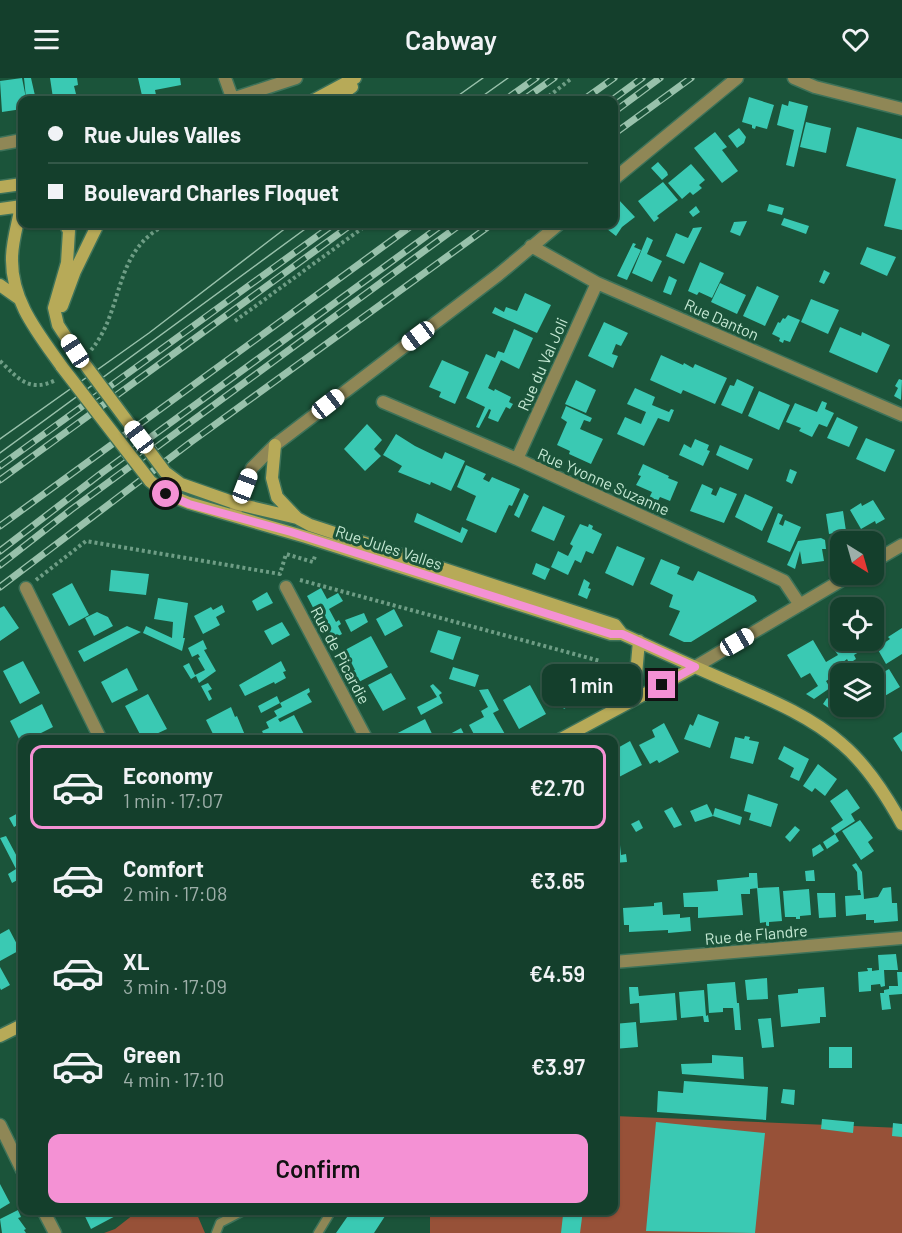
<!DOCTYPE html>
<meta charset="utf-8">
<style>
body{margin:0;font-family:Barlow,sans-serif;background:#1d4634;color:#f1f3f6;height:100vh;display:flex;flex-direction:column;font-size:22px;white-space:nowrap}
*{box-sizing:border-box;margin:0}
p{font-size:20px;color:#9dafa9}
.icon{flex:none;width:33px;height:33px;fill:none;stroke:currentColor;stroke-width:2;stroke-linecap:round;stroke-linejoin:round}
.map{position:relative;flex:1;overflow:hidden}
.sheet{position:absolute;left:18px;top:657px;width:600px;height:480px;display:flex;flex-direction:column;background:#143f2c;border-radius:12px;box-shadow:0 2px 4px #0004,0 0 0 2px #335848}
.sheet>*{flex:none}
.hud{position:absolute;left:18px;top:18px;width:600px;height:132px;border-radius:12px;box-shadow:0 2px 4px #0004,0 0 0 2px #335848;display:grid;align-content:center;height:132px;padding:0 30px;background:#143f2c}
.needle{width:39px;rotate:143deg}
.fabs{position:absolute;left:830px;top:453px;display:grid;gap:12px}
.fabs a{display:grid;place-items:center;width:54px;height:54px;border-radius:12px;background:#143f2c;box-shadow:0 2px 4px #0004,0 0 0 2px #335848;font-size:30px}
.end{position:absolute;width:27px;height:27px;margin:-14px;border:8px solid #f491d4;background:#111;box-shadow:0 0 0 3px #111}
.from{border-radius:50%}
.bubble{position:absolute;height:42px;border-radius:12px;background:#143f2c;box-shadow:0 2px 4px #0004,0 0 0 2px #335848;font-size:20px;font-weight:600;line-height:42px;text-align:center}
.car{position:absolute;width:18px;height:36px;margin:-18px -9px;border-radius:8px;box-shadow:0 0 4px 2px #0007;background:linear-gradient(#fff 24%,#345 0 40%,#fff 0 76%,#345 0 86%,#fff 0)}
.hud b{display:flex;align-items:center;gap:21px;height:57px;font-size:22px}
.hud b+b{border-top:2px solid #335848}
.hud i{width:15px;height:15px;background:#f1f3f6}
ul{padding:10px 0 0;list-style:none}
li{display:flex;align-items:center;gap:18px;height:84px;margin:0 12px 9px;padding:0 18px;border:3px solid transparent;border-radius:12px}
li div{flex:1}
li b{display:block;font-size:22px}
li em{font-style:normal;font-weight:600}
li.selected{border-color:#f491d4}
li>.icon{width:54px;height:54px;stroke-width:1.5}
.action{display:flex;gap:12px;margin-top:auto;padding:12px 30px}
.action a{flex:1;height:69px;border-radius:12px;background:#f491d4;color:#111;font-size:24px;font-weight:600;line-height:69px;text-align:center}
header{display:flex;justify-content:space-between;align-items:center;height:78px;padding:0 30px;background:#143f2c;font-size:27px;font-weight:600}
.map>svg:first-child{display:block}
.green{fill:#975138}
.building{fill:#3ac9b3}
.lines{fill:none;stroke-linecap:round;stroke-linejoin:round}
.lane-casing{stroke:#3d7259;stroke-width:11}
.street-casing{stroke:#3d7259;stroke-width:15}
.secondary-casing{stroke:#3d7259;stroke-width:15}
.path{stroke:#6e9d85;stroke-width:4;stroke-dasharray:3 3;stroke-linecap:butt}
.lane{stroke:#8f8756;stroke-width:8}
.street{stroke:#8f8756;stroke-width:12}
.secondary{stroke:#b7aa58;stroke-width:12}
.tram{stroke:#98c1ab;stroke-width:1.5}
.rail-casing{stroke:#98c1ab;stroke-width:7}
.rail{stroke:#1b543a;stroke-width:4.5;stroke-dasharray:14;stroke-linecap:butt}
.secondary-bridge-casing{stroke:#3d7259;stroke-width:15;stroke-linecap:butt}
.secondary-bridge{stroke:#b7aa58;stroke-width:12}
.route{stroke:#f491d4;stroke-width:8}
.labels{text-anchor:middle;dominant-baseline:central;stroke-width:6;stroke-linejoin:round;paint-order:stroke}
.street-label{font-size:16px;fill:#c5e9d4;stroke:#1b543a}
</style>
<header><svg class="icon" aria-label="menu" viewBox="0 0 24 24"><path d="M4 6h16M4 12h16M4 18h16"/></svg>Cabway<svg class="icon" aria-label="heart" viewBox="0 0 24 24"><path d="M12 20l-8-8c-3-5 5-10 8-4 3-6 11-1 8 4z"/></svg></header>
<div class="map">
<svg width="902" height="1155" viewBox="0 0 902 1155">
<rect width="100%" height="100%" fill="#1b543a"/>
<path class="green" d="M614,1038l288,12v105h-472v-22l184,-1z
M138,1133h59l-1,1 9,21h-101l11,-4z"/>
<path class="building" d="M22,0l4,20 -2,-20h7l5,22h-14v9l-20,3 -2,-31z
M50,0h27l1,7 -4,1 2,8 -23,4z
M138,0h42l1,7 -26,5 2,10h-14z
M749,19l25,8 -7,24 -11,-3 -1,3 -3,-1v-3l-10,-3z
M789,23l19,5 -14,61 -8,-2 8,-35 -17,-5 5,-21 6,2z
M806,44l25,6 -5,25 -26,-6z
M857,49l45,12v91l-18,-4 12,-47 -50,-13z
M739,50l7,9 -2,6 -7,5 -9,-12z
M715,54l12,15 -5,3 16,21 -16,12 -28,-35z
M658,84l9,10 1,3 -6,5 -11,-12z
M691,86l14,16 -6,5 3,3 -5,4 -4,3 -3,-3 -8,7 -14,-16z
M663,104l15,18 -21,16 2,2 -5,4 -16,-21z
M618,121l17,18 -13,10 -6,9 -9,-7 7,-5v-21z
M769,126l15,4 -2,7 -15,-4z
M696,128l4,6 -7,5 -4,-5z
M784,140l25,8 -3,8 -25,-9z
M747,143l-7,15 -10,-4 4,-10z
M702,149l-18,37 -18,-8 10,-23 12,5 5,-10z
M647,159l6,3 -6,14 15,7 -10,21 -20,-9z
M633,165l3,1 -2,3 7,3 -14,30 -10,-4z
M867,169l29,10 -9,19 -27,-12z
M700,184l24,11 -12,25 -13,-6 -2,3 -9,-4z
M824,192l6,3 -6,11 -5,-2z
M669,198l8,4 -6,15 -8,-3z
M720,205l26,12 -9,19 -26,-12z
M757,208l22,10 -14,30 -22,-10z
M525,215l26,12 -14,28 -45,-20 3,-6 9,5 2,-5 11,4z
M811,221l28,11 -11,24 -27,-12z
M788,237l12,5 -10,22 -6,-2 -1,3 -4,-2 1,-3 -8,-4 6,-12 2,1 3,-5 2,1z
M604,244l24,11 -7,13 -5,-2 -4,10 6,2 -5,12 -25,-12z
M840,249l21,9 1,-4 28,13 -13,28 -48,-21z
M514,251l19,9 -14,31 -18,-9 -13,28 6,3 1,-2 16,8 -2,5 4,2 -3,5 -4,-2 -8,15 -10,-4 3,-8 -2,-1 -10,19 -3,-1 9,-20 -19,-9 20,-44 9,4 3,-7 6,2z
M661,277l22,10 1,-2 9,5 2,-4 32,14 -12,26 -32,-14 -2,4 -31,-14z
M442,282l27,12 -14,32 -16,-7 2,-5 -12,-5z
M737,301l17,8 -12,27 -21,-9 9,-20 4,1z
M899,301l3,1 -1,20 -7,-4 4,-8 -3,-2z
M576,302l20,10 -10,23 -21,-9z
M635,310l20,9 -3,8 17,7 2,-3 3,1 -5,12 -11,-4 -14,28 -27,-12 8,-17 16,7 5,-12 -19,-8z
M759,313l31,14 -11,25 -31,-14z
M822,323l5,2 -2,6 9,4 -7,14 -8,-3 -7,13 -13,-6 2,-3 -15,-6 9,-19 22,9z
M566,328l26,12 -2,4 -6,-2 -4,9 23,10 -12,25 -22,-10 1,-3 -13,-6 10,-23 -6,-4z
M837,339l21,10 -9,20 -22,-9z
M367,346l15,16 -8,9 7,7 -16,15 -21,-22z
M396,356l19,12 27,13 3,-7 20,9 -14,30 -20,-9 -1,3 -32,-13 4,-6 -19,-11z
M866,360l29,12 -10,22 -29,-13z
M695,361l14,6 -2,5 3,1 -7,15 -24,-11 5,-11 7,4z
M720,367l33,14 -5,11 -32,-15z
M643,386l26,12 -1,2 10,4 -8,19 -10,-4 -5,9 -8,-4 5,-10 -16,-7 5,-9 -3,-1z
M466,387l20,9 -3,5 6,3 3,-5 28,12 -8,17 -3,-1 -13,28 -30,-13 10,-24 -19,-9z
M790,391l7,3 -5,12 -6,-3z
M702,406l11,5 -2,5 5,2 4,-9 17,7 -13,29 -34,-12z
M524,415l5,3 -10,22 -5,-3z
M745,416l28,13 -11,24 -27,-14z
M873,422l12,19 -9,5 -1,-3 -14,8 -11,-19 11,-7 1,3z
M543,428l22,10 -11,25 -23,-10z
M843,433l3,20 -17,3 -3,-20z
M417,435l43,20 2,-6 6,3 -6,13 -48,-21z
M778,435l5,2 -4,9 4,2 2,-6 16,7 -11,25 -23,-10z
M580,446l8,3 1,-3 4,2 -1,3 10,5 -9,20 -7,-3 -5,12 -6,-3 -7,15 -17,-8 7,-16 10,5 5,-10 -3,-2z
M821,460l4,2 1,9h-4l2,12 -22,3 -2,-13 -5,18 -8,-4 11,-24z
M617,468l28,12 -12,28 -28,-13z
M661,481l19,8 -3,7 16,7 5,-10 56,25 3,5 -66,41h-7l-15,-7 11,-24 -11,-4 4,-12 -23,-11z
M536,485l14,6 -5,11 -13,-6z
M111,492l38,4 -3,21 -37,-4z
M584,501l6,4 -2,5 3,1 -4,10 -9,-4z
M72,505l17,32 -20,11 -17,-32z
M321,510l6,11 11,-6 5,8 -14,8 7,13 3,-2 2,4 -3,2 4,8 -12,6 -23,-44z
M267,514l6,11 -16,8 -5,-10z
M158,520l30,5 -5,35h2l-3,13 -39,-18 3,-7 26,12 1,-16 -19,-3z
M222,527l3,7 -9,5 4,8 -17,9 -9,-18 17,-9 2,3z
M4,528l15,22 -19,13v-33z
M394,531l9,17 -18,10 -9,-17z
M97,534l11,5 5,9 -19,10 -9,-18z
M364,535l4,9 -17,10 -6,-12z
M282,544l8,13 -18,10 -8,-14z
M127,548l14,6 -57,30 -6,-11z
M902,550v26l-16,10 -9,-16 13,-9 -2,-2z
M438,552l23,7 -8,23 -23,-8z
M371,558l17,31 -37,19 -6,-11 10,-5 -10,-20z
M203,562l4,9 -3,1 12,21 -17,12 -3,-7 -5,3 -8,-13 6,-3 6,12 10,-5 -7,-12 2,-1 -2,-3 -6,3 -4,-9z
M813,562l13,22 12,-7 -7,-10 9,-5h32l4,7 -7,4 -2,-4 -13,8 2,4 -6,4 2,2 -3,2 -2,-2 3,-2h-1l-2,-4 -5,4 5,11h-7v7l-4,-6 -10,6 4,7 -16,11 -8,-5 12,-8 -8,-13 -9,5 -14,-23z
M23,583l17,32 -20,11 -17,-33z
M281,583l5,10 -3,1 3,6 -11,6 -1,-2 -29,14 -6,-11z
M453,589l26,8 -4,12 -26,-8z
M127,590l11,22 -26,13 -11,-21z
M889,591l11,18 -17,10 -10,-19z
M391,595l15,26 -23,12 -15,-26z
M569,597l8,11 -5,3 7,10 -15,10 -4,-6 -6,4 -10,-15z
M208,605l4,6 -4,2 4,8 -3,2 -8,-15z
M433,606l9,9 -3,2 4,8 -22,12 -4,-8 20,-10 -7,-11z
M530,607l16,29 -27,15 -16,-29z
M309,610l1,4 -3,2 5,8 -34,17 2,3 14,-7 13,25h-41l-4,-9 7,-3 -3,-6 11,-6 -3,-5 8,-4 -2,-4 -19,10 -3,-7 19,-10 3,7z
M488,611l11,21 -6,3 13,23 -8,4h-21l-8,-15 15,-8 -3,-6 7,-4 -9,-17z
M148,616l19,35 -24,11 -18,-34z
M827,620l7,5 -4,6 -7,-5z
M42,626l11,23 -26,13h-5l-1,3 -11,-22z
M231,629l4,10 2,-1 10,24h-31l-10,-20z
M698,636l21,8 -9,26 -26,-9 6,-15 3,2z
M425,641l10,21h-44l-1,-3z
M664,645l15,29 -20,11 -2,-3 -7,4 -11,-19 16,-8 -3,-7z
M461,650l6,12h-28z
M902,654v20l-9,-14z
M745,658l5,1 -1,3 10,2 -6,22 -23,-6 5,-21 9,2z
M630,663l12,24 -23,12 -5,-11v-16z
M784,668l25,13 -10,22 -9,-4 4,-9 -16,-9z
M818,686l19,15 -12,17 -10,-8 -3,4 -9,-6z
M847,711l13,19 -9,6 4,7 -20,13 -4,-6 12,-8 -13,-19z
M748,716l30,10 -7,23 -22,-7 2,-7 -7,-2z
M707,726l6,12 -18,6 -5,-11z
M672,729l10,18 -8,3 -10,-17z
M715,730l27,9 -2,8 -27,-9z
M22,733v11l-8,5 -5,-9z
M639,742l4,8 -7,4 -5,-8z
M860,742l13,18 -5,4 6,9 -13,9 -19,-29z
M795,748l5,4 -10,12 -5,-5z
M835,756l4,7 -12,8 -4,-7z
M6,758l16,30 -6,3 -16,-31z
M820,766l4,6 -11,7 -1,-8z
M620,767l1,10 5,-1 1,8 -13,1v-16z
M856,785l6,9 2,27 14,-2 5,-9 8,-1 1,16h5l1,18 -24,2v-3h-8v-6l-20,2 -1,-20 16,-1 -1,-5h-2l-1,-18 -5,-7z
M16,791l5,9 -9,5 -4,-9z
M814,792l1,11h-9l-1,-10z
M749,795h8l1,15 -8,1v5h-9l2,21 -45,3v-11h-14l-1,-14 35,-2 -1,-11 32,-3z
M779,809l3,34 -13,1v4h-3v-4l-6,1 -3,-35z
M809,811l2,26 -11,1v3h-4v-2h-11l-2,-26z
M817,815h18l1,24 -17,1z
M662,824l1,13 17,-1v4l10,-1 1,14 -23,2v-3l-39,2v-7h-5l-1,-17 31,-2v-3z
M614,827h3v9h-1l1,22h-3z
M9,851l11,21 -20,11v-27z
M896,876l2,16h-14l1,16 -4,1 -1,-3 -9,1v6l-12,1 -1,-20 10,-1 -1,-3h5v3l7,-1 -1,-15z
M0,889l10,18 -9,5 -1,-2z
M897,894h5v22l-13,1 2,14 -9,1 -2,-17h4v-3l5,-1v-3h9z
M767,900l1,21 -21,1 -2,-20z
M735,904l2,21h2l2,27h-6l-2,-22h-10v4l-14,1 -2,-29z
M629,909h9l1,9 36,-3 2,27 -37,3 -1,-20 -9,1z
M824,909l2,30h-6v6l-39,4 -3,-32 20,-2v-4z
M704,912l2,26 2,-1 1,7h-5l-1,-6 -22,2 -2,-26z
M771,940l3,29 -12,1 -4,-29z
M636,944l2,25 -24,2v-25z
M829,969h23v21h-23z
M712,977l31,2 1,22 -62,-5 -1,-10 31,-1z
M684,1003l84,6 -2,33 -109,-8 1,-21 25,2z
M783,1011l12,1 -1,15 -13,-2z
M822,1041l32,3 -1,11 -32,-4z
M656,1044l109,11 -10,100 -109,-2z
M893,1045l9,1v13l-10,-1z
M0,1106l10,19 -10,6z
M18,1132l3,7 -3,1 8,11 -2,1 2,3h-24l-2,-14z
M82,1132h37l2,3 -30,16z
M352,1132h37l-15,23h-38z
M554,1132h29l-3,23h-19l2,-18 -10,-1z"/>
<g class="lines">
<g class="lane-casing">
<path id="lane" d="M216,1155l4,-10 25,-13
M318,1155l14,-23"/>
</g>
<g class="street-casing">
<path id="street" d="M225,0l8,22
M794,0l21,9 87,22
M229,22l67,-22
M0,66l22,-4
M614,101l123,-101
M531,168l66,37 305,132
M383,324l134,57 248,113 19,9 16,24
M517,381l80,-176
M234,437l18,-47 23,-23 223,-170 61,-51
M873,484l29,-17
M286,509l81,153
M26,510l75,152
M695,589l157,-93
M614,884l288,-24
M0,1047l22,45
M43,1132l12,23"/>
</g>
<g class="secondary-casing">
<path id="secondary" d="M314,22l41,-22
M334,22l18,-13
M0,109l22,-3
M22,127l-1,1c-3,17 -9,35 -9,52 -1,43 26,75 50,109
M0,131l22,-3
M65,146l4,7 -2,32 -13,45 4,17 17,26
M0,207l18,13
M62,228l13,-35 23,-47
M275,367l-3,33 5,19 20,21
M165,394l16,12 57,20 59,14 13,7 305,100 7,9c35,16 70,32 105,47 39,17 82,34 115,63 25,21 44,51 60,80
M150,403l16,13 23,9 117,34 305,97h11
M626,625l9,-17 4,-45
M559,662l136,-73
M0,958l22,-11"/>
</g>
<path class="path" d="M544,22l28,-22
M235,243l133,-97
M91,272c34,-40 21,-101 77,-126
M0,283c19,18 29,32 56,19
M36,502l50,-39 194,33 6,-20 27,8 2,-6
M300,502l300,81"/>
<use href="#lane" class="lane"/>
<use href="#street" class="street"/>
<use href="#secondary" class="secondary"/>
<path class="tram" d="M452,22l31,-22
M477,22l31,-22
M0,361l149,-106 142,-109
M0,375l312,-229"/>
<g class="rail-casing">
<path id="rail" d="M505,22l31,-22
M523,22l31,-22
M583,22l31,-22
M612,22l30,-22
M614,34l46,-34
M614,56l77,-56
M0,388l334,-242
M0,402l352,-256
M0,448l414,-302
M0,473l103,-79 340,-248
M0,487l72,-56 389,-285
M0,509l191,-145 301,-218"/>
</g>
<use href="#rail" class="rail"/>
<g class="secondary-bridge-casing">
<path id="secondary-bridge" d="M75,273l90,121
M62,289l88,114"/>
</g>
<use href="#secondary-bridge" class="secondary-bridge"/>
</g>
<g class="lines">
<path class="route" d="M166,416l23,10 102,28 320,102h11l73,33 -33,18"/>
</g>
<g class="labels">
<g class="street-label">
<text transform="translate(722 241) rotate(24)">Rue Danton</text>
<text transform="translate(542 286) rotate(-66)">Rue du Val Joli</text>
<text transform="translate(604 403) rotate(24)">Rue Yvonne Suzanne</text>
<text transform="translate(389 469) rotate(18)">Rue Jules Valles</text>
<text transform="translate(341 577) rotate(62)">Rue de Picardie</text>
<text transform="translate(756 856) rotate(-5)">Rue de Flandre</text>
</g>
</g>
</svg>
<div class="fabs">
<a><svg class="needle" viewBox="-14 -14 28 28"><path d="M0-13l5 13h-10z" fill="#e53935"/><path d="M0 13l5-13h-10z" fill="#9dafa9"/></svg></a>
<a><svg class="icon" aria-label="locate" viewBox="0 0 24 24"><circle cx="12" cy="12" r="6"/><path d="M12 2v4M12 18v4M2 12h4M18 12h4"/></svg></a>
<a><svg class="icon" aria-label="layers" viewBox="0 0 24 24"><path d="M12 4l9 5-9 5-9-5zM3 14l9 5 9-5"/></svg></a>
</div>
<i class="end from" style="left:166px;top:416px"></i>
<i class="end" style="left:662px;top:607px"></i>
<div class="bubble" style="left:542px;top:586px;width:99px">1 min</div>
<i class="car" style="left:418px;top:258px;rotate:233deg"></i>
<i class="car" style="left:75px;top:273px;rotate:327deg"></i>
<i class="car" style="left:328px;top:326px;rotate:52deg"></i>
<i class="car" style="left:139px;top:359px;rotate:323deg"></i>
<i class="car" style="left:245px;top:408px;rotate:21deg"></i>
<i class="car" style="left:737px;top:564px;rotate:60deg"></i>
<div class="hud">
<b><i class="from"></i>Rue Jules Valles</b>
<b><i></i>Boulevard Charles Floquet</b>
</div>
<section class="sheet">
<ul>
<li class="selected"><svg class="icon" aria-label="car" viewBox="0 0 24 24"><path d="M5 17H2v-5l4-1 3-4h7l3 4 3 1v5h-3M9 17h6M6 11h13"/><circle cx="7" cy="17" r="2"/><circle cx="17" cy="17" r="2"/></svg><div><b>Economy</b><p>1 min · 17:07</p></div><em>€2.70</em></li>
<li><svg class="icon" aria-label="car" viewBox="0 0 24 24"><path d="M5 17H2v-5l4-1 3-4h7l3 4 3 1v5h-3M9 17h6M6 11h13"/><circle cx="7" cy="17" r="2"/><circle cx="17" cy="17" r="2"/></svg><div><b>Comfort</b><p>2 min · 17:08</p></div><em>€3.65</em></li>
<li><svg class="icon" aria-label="car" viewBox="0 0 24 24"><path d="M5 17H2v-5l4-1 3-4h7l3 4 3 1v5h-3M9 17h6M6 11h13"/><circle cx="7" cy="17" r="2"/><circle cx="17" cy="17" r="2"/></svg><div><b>XL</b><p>3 min · 17:09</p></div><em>€4.59</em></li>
<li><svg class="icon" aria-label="car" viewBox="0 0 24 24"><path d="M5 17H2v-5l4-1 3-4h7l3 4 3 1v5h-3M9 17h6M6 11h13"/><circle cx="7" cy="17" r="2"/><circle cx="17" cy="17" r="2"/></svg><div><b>Green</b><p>4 min · 17:10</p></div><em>€3.97</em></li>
</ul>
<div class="action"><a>Confirm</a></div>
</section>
</div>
